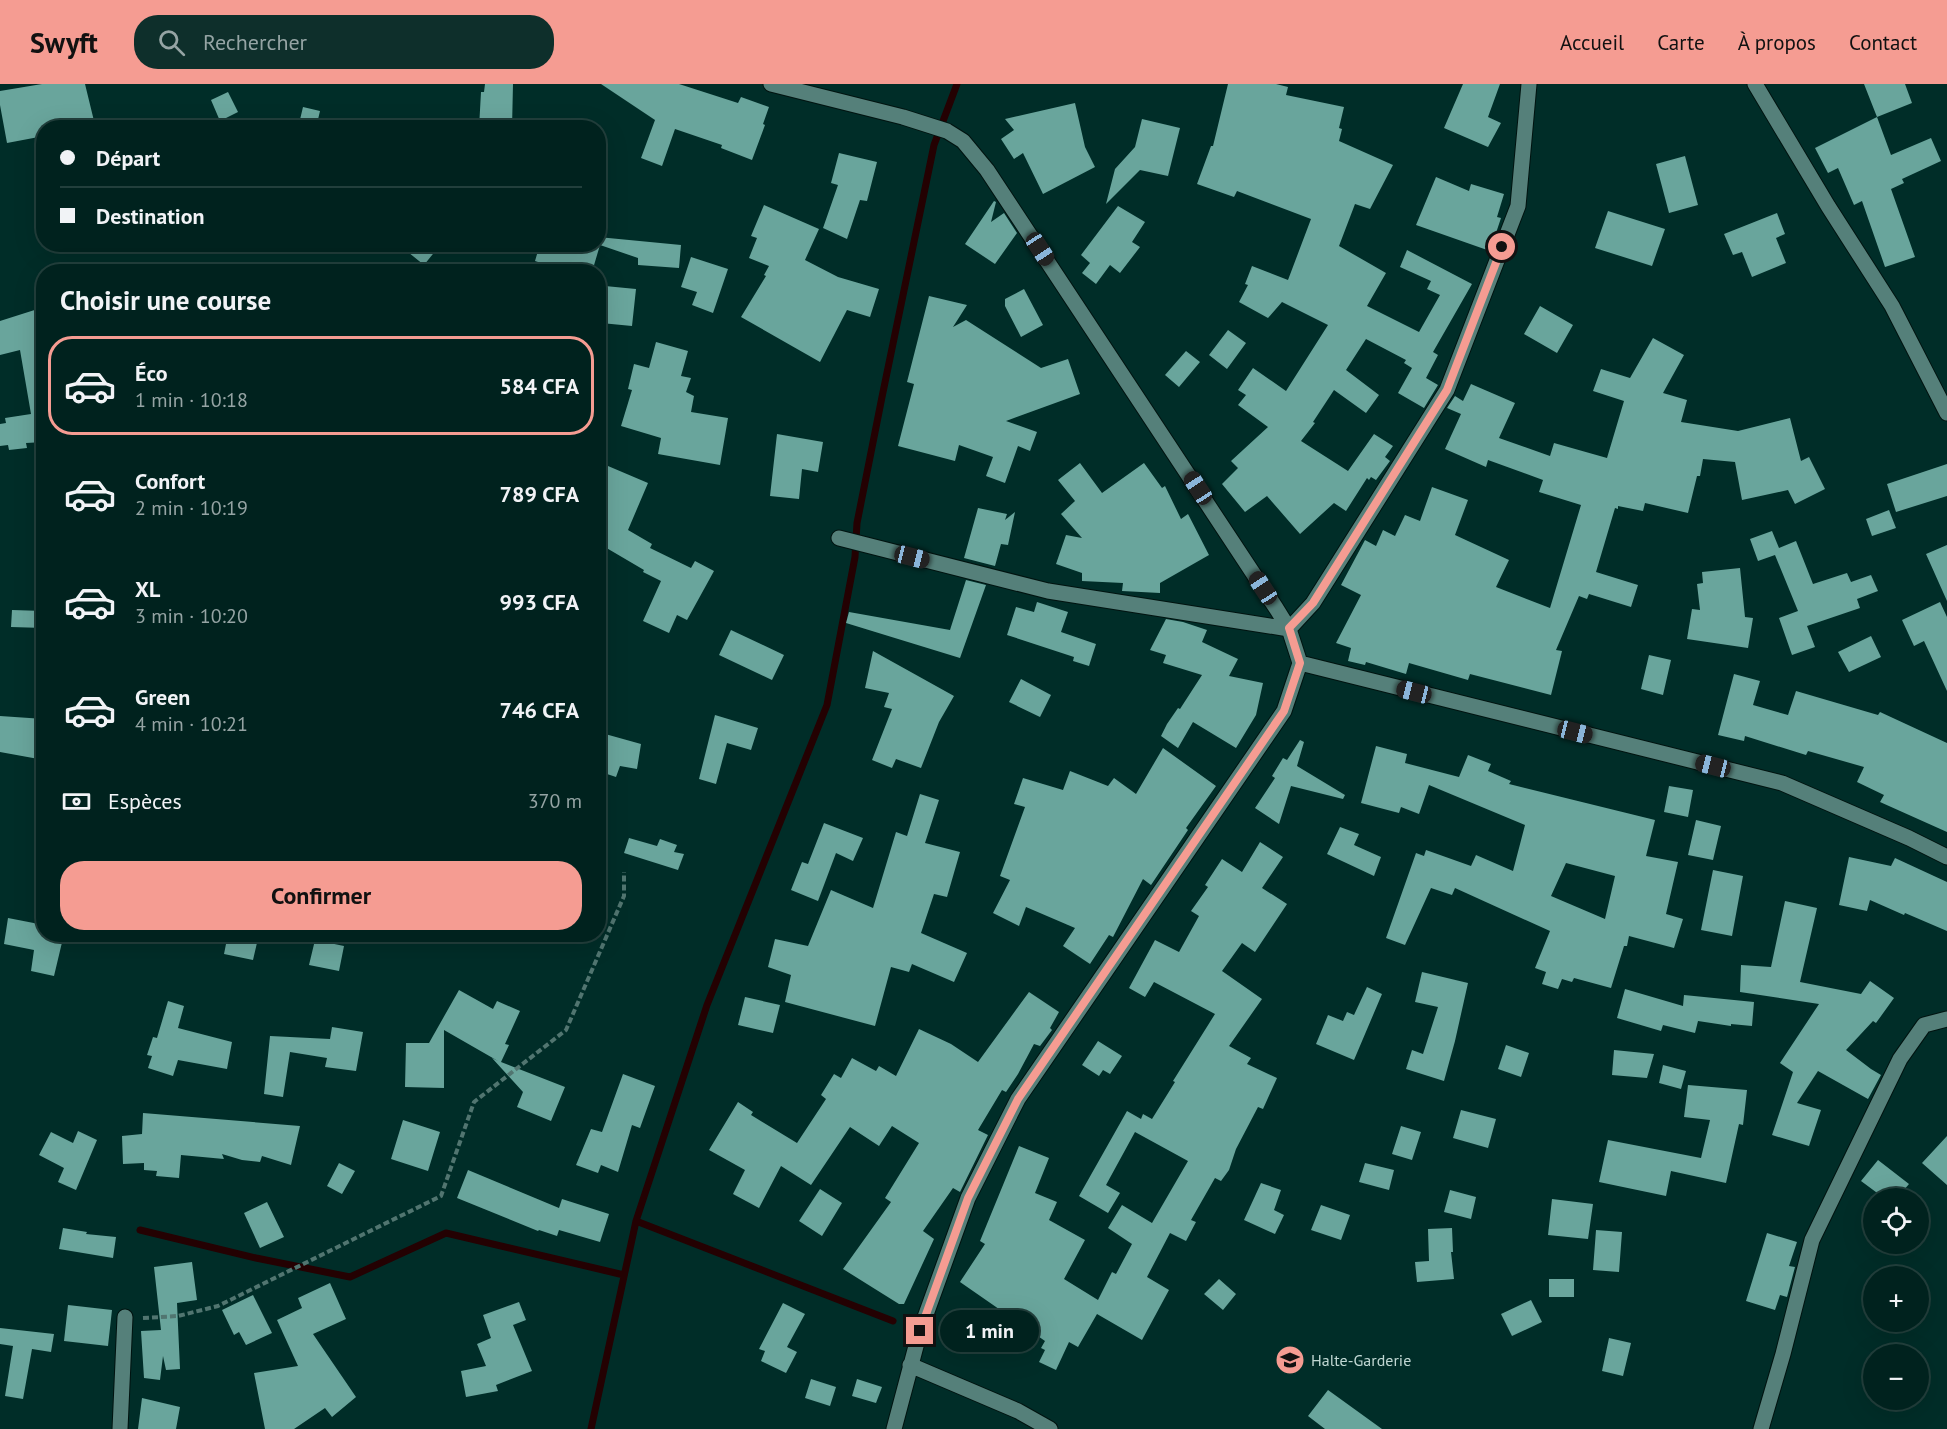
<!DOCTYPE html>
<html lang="fr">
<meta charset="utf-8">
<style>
body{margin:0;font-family:"PT Sans",sans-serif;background:#0e2f2b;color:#f1f3f6;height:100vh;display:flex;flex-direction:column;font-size:22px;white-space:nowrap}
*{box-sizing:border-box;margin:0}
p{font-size:20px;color:#95a4a4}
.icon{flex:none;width:33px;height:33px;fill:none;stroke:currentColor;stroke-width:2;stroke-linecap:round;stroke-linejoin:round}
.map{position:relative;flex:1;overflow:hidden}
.drawer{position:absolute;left:36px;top:180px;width:570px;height:678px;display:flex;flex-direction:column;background:#00221e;border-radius:24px;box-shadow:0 6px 24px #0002,0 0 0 2px #223f3c}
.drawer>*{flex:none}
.guide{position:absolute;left:36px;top:36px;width:570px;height:132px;border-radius:24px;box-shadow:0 6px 24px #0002,0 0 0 2px #223f3c;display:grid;align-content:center;height:132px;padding:0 24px;background:#00221e}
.controls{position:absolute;left:1863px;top:1104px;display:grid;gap:12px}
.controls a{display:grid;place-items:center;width:66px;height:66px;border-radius:50%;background:#00221e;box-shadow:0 6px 24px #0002,0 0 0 2px #223f3c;font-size:30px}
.end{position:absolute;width:27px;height:27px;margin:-14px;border:8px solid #f59c92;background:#111;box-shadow:0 0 0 3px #111}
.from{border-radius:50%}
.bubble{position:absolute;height:42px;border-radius:21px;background:#00221e;box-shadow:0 6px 24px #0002,0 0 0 2px #223f3c;font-size:20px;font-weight:700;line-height:42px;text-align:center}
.car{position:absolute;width:18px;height:36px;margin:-18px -9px;border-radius:8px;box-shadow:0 0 4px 2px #0007;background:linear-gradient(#222 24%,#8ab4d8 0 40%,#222 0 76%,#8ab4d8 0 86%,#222 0)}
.guide b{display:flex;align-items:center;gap:21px;height:57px;font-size:22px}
.guide b+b{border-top:2px solid #223f3c}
.guide i{width:15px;height:15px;background:#f1f3f6}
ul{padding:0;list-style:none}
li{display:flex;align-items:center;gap:18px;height:99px;margin:0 12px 9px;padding:0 12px;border:3px solid transparent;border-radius:24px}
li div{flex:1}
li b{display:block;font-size:22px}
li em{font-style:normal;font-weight:700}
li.active{border-color:#f59c92}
li>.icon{width:54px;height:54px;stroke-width:1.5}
h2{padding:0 24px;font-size:27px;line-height:72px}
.pay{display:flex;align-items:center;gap:15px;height:66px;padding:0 24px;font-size:22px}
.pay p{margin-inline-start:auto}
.primary-button{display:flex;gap:12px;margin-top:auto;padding:12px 24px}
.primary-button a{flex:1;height:69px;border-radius:24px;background:#f59c92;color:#111;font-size:24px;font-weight:700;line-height:69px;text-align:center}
header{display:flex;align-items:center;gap:36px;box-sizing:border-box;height:84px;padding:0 30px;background:#f59c92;color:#111}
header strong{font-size:28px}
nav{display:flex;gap:33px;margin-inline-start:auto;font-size:21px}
.search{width:420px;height:54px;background:#0e2f2b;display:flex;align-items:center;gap:15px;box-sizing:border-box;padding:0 21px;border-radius:24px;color:#95a4a4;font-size:22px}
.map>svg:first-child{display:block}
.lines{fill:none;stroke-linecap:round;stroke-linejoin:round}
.stream{stroke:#240102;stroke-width:7}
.building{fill:#69a59c;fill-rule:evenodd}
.minor-casing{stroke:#001310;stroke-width:17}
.path{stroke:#517570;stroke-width:4;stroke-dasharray:6 3;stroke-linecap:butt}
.minor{stroke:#55807a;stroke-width:15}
.route{stroke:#f59c92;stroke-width:8}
.labels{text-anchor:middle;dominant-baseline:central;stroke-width:6;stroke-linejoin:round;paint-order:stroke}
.poi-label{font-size:16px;fill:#c0d7d3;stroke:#002d28;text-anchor:start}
</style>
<header>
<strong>Swyft</strong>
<div class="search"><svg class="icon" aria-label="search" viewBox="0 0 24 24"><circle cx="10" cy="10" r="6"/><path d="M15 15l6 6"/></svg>Rechercher</div>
<nav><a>Accueil</a><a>Carte</a><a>À propos</a><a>Contact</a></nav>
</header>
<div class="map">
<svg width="1947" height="1345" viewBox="0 0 1947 1345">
<rect width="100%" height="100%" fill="#002d28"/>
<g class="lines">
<path class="stream" d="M636,1137l257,100
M140,1146l116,28 94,19 96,-44 178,42
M591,1345l45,-208 71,-216 120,-300 28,-148 2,-34 25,-126 52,-252 23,-61"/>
</g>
<path class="building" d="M42,0h43l9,37 -34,7h-16v8l-37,7 -7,-38v-14z
M485,0h28l-1,44h-33l2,-36h3z
M601,0h78l59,19 3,-6 28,10 -6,17 2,1 -13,35 -31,-12 1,-3 -47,-16 -13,37 -21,-8 14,-38z
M1228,0h48l12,3 -2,8 58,12 -5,21 3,1 -3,12 54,24 -23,44 -15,-5 -16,42 47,27 -19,33 52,26 21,-37 -13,-6 4,-8 -31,-14 7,-17 65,34 -39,68 5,3 -12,23 12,7 -14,23 -26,-15 14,-25 -8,-5 2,-3 -40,-21 -20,31 33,25 -13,18 -32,-23 -21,32 2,1 -14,18 47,30 26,-37 19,12 -8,11 5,4 -14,19 -5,-3 -2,3 -2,-2 -21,33 -12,-8 -34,31 -33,-38 -22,16 -23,-28 16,-16 -7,-7 37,-34 -30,-22 8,-10 -8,-5 15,-22 33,23 42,-66 -46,-23 -14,16 -29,-16 9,-17 -3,-1 7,-18 36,14 23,-61 -74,-28 -3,6 -37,-13 14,-38h2z
M1463,0h37l-12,33 13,6 -13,24 -44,-19z
M1864,0h41l7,19 -35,14z
M228,8l10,20 -18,9 -9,-21z
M1075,19l10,44 10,20 -52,27 -20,-41 -9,6 -13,-20 13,-9 -9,-11z
M303,23l17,4 -4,17h-18z
M1877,33l14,38 40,-17 10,23 -39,18 2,4 -13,6 24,68 -30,10 -23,-66 -8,4 -16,-37 -10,5 -13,-25z
M1142,35l38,9 -12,48 -28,-6 -34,34 9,-35 20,-22z
M839,69l38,9 -10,39 -7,-1 -13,39 -24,-11 15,-43 -7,-2z
M1685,72l13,49 -29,8 -13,-49z
M1436,93l33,14 2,-7 33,10 -7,23 4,1 -11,33 -74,-26z
M994,117l2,1 -5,20 13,-9 13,20 -22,31 -30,-20z
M764,121l55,24 -14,31 33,17 41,12 -9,28 -23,-7 -27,52 -79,-45 25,-41 -2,-1 5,-9 -20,-8 8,-20 -6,-2z
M1118,122l27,16 -13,20 8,5 -20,26 -10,-8 -14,19 -14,-11 8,-10 -9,-8z
M1608,127l57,18 -13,37 -57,-18z
M1777,129l8,21 -9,4 10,25 -34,14 -10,-25 -9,3 -9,-21z
M598,153l83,8 -2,23 -41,-3v-7l-38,-13 -8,27h-44l2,-6 -15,-5 5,-17h58z
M398,160h43l-17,21z
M691,173l37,12 -15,44 -21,-8 5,-13 -16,-5z
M605,202l31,3 -4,37 -31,-3z
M1024,205l19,36 -22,12 -16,-31v-7z
M929,212l38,9 -14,22 13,-7 75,48 27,-9 12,35 -74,27 31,11 -7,19 -12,-5 -13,37 -19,-7 7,-19 -34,-12 -4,16 -57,-15 16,-62 -7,-2z
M1540,222l33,19 -16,28 -33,-19z
M44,223v135l-18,1 1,5 -18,2 -1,-5 -8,1v-22l6,-1 -1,-5 26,-4 -11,-64 -20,5v-34z
M1228,246l18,13 -19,26 -18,-14z
M1653,254l31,17 -21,38 24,7 -6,22 57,9 52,-13 11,43 8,-4 16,32 -30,15 -7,-14 -46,10 -7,-38 -32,-3 -3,17h-3l-9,37 -43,-10 -2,8 -25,-5v3l-3,-1 -19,64 42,13 -7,22 -42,-13 -2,5 -8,-3 -23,54 6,1 -11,44 -81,-21 -2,6 -59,-17 -3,11 -40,-12 -1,3 -17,-4 3,-13 -15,-5 25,-48 -20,-10 24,-45 11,6 7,-16 12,6 10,-21 15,6 12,-34 36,13 -13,35 54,25 -13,27 54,21 31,-103 -42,-13 4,-12 -55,-20 -2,7 -41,-18 16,-35 -14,-6 8,-12 8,5 8,-17 44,19 -16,35 51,18 4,-13 53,15 17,-57 -31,-10 8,-22 29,9z
M656,258l32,9 -7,25 10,2 -5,14 8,4 -3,16 37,6 -8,47 -62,-11 3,-16 -40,-12 11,-36 -4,-1 6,-25 15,4z
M1186,267l14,11 -21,25 -14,-12z
M777,350l46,8 -5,30 -16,-3 -3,30 -29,-3z
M1080,379l22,30 42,-30 18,25 3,-2 16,33 7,-5 21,41 -49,28v10l-38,-2 1,-8 -41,-2v-8l-26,-9 10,-29 16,3 -21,-24 14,-13 -17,-21z
M1947,380v32l-51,16 -9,-28z
M608,382l40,17 -20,47 24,14 -2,4 41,20 4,-7 19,10 -27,49 -10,-5 -8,18 -26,-12 18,-40 -18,-9 1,-2 -46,-27v-54z
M978,424l29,6 -2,6 10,-8 -7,33 -7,-1 -6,22 -31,-8z
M1889,426l7,18 -24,8 -6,-17z
M1772,447l7,17 17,-7 17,43 34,-11 4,9 20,-7 7,16 -21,8 3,9 -53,18 8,21 -23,8 -13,-37 19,-7 -23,-56 -17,6 -8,-22z
M1947,461v56l-21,-47z
M1740,484l5,49 8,1 -5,30 -61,-9 5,-30 8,1 -3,-26 6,-1 -1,-11z
M966,496l20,5 -26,73 -114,-35 3,-11 101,18z
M1037,518l31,10 -7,20 35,12 -7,22 -16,-5 1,-4 -67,-22 9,-28 18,5z
M1940,518l7,15v74l-23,-50 -10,5 -12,-26z
M12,526l32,1v17l-33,-1z
M1166,535l17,3 24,8 -5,12 36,17 -9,17 34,7 -7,32 -20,33 -43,-26 -15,26 -17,-12 6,-12 11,-16 2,1 22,-34 -39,-12 3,-8 -16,-5z
M731,546l53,25 -12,25 -53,-25z
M1871,552l10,21 -32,15 -11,-20z
M873,567l81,45 -15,26 -18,46 -25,-9 -4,9 -20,-8 20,-51 -8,-2 5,-14 -24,-5z
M1649,571l22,5 -8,35 -22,-6z
M1734,590l26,7 -7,24 35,10 8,-24 82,24 2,-3 67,31v89l-67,-30 4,-7 -27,-13 7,-15 -56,-16 -2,4 -61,-19 -1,5 -26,-6z
M1021,595l30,16 -11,22 -31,-15z
M715,631l43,13 -7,22 -24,-7 -11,41 -17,-5z
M0,632l44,3v41l-44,-8z
M598,648l43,12 -4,25 -17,-3 -4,11 -18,-6z
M1300,656l4,2 -7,24 48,29 -2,4 -52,-13 -12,38 -24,-16 20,-30 -3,-2 11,-18 4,2z
M1376,662l31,8 -2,9 54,14 9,-22 23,9 -3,7 23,10 -2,3 146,36 -9,36 32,6 -12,52 17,5 -9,29 -45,-12 -2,10h-3l-13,42 -37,-10 -2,4 -10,-3 -4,10 -16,-5 4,-12 -11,-4 15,-37 -95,-43 -3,7 -21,-7 -26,57 -19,-7 30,-85 8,3 2,-6 45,16 5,-11 37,16 12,-46 -96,-40 -10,29 -18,-7 -2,6 -38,-10zM1566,779l49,13 -10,43 -54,-23z
M1163,664l53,38 -30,42 2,2 -37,55 -8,-6 -30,58 -4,-2 -19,29 -27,-18 12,-18 -49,-21 -7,19 -26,-13 17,-33 -10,-4 25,-69 -11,-3 9,-26 40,12 7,-19 38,15 6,-8 22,16z
M1669,702l24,4 -5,27 -24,-5z
M920,710l19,6 -14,43 35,9 -13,45 -13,-3 -13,39 46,20 -13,29 -42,-18 -3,8 -18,-5 -16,59 -90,-24 6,-27 -23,-8 7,-28 33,7 23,-56 42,18 23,-76 11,4z
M1696,736l25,6 -8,34 -25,-5z
M824,739l39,15 -10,23 -17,-8 -18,48 -27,-11 11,-28 6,2z
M1340,743l19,7 -5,11 27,12 -7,19 -47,-22z
M629,754l28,8 3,-7 17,6 -3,7 10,2 -6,16 -54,-17z
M1260,758l23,15 -21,31 25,16 -32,48 -13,-9 -20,28 40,28 -33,47 22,12 -4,6 30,14 -14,31 -5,-2 -22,42 -7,21 -8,11 -6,-3 -24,42 5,2 -10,19 -16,-8 -23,44 22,13 -27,50 -45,-26 -19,33 -9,-5 -13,28 -17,-8 6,-12 -4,-2 4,-7 -85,-59 25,-38 -5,-3 39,-95 30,12 -14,35 22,9 -8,18 36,20 -21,39 34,21 14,-28 4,2 16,-30 -24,-16 14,-23 30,18 36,-62 -53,-29 -29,53 14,8 -12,20 -29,-17 48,-85 14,8 2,-5 9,5 23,-37 -2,-1 42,-67 -61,-32 -9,15 -16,-9 26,-48 24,12 20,-36 -8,-5 17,-24 -3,-2 17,-26 20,13z
M1849,773l42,9 4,-8 52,24v49l-42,-18 -1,2 -34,-15 -3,11 -28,-6z
M1713,786l30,6 -11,60 -31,-6z
M1785,817l32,7 -17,74 61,12 9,-13 24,17 -18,25 -3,-2 -27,29 25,19 10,6 -13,24 -50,-28 -21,32 24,7 -12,36 -37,-11 21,-63 -13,-9 39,-59 -79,-12 1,-27 30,2z
M8,834l36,7v9h20l-10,42 -23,-5 3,-21 -30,-6z
M228,850h31l-6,26 -29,-6z
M315,856l29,6 -5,25 -30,-6z
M1422,888l46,11 -13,58 -11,40 -38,-12 6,-19 11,4 15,-47 -23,-5z
M1367,903l15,7 -28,66 -38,-16 12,-29 15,6 4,-9 7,3z
M1625,905l58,17 1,-11 70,7 -2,24 -21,-2v2l-33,-5 -3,12 -32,-8 -2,6 -44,-13z
M459,906l34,19 4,-8 23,10 -15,33 4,1 -8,17 64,25 -14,34 -34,-14 6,-15 -31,-34 6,3 -54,-31v58l-39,-1 1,-44h23z
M1029,908l30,20 -9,16 2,2 -12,16 -6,-2 -16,30 -12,18 -4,-2 -24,40 10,5 -28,57 -7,-4 -30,43 11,8 -30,65h-5l-56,-35 48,-67 -6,-4 34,-55 -27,-17 -13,20 -29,-19 -39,58 -30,-19 -22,42 -26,-14 12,-24 -36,-20 29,-48 15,10 -2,3 46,28 29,-44 -5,-4 13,-21 7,4 11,-20 24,13 3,-5 17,10 23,-47 32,15 27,18z
M745,913l35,8 -7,28 -35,-8z
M168,917l16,5 -6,22 54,14 -5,27 -49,-9 -5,16 -25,-8 4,-12 -5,-1 6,-18 4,1z
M332,943l31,5 -7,39 -31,-4 2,-9 -37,-6 -7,45 -19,-3 6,-58 60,3z
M1098,957l24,15 -12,18 -7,-4 -4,6 -17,-11z
M1506,961l23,8 -8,24 -23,-8z
M1614,966l40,4 -7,24 -35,-3z
M1663,981l23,6 -5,18 -22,-6z
M623,990l32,12 -15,42 -8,-3 -14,47 -17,-7 -3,8 -22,-8 15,-36 11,3z
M1688,1001l59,5 -4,35 -4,-1 -13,59 -55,-12 -5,25 -67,-14 9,-42 93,18 9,-38 -26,-3z
M1461,1026l35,9 -8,29 -35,-10z
M143,1029l157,13 -9,39 -29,-9 -2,6 -18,-2 -20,-6 2,5 -43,-4 -2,23 -23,-2 1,-5 -13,-1v-7l-21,1 -1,-28 20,-2z
M403,1036l37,12 -12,39 -37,-12z
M1401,1042l20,6 -9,28 -20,-6z
M78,1047l19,9 -21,50 -18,-8 6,-14 -25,-13 12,-23 22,11z
M1947,1052v49l-25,-22z
M1878,1076l31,24 -12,14h-13l-23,-17z
M339,1079l16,8 -13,23 -15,-8z
M1365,1079l29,7 -5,20 -30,-8z
M468,1086l91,38 3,-9 47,15 -9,28 -41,-12 -2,6 -18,-6 -1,1 -81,-33z
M1261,1099l20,7 -7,20 10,5 -9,19 -31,-14z
M820,1105l22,14 -20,33 -23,-15z
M1450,1106l26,7 -5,22 -27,-7z
M1552,1115l41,5 -5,35 -40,-4z
M267,1118l17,35 -24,11 -16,-35z
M1321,1121l29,10 -9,25 -30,-10z
M63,1144l24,4 -1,2 30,3 -3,21 -54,-9z
M1452,1144l1,24h-2l3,27 -37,3 -2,-20 14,-1 -1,-32z
M1596,1146l26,2 -3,40 -26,-2z
M1767,1149l30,9 -8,24 6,1 -8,30 -7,-2 -5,15 -29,-9z
M192,1178l5,38 -20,3 3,66 -14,1 -3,-14 -3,24 -16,-2 -3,-47 20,-1 -7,-63z
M1219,1195l17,15 -13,16 -19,-16z
M1549,1195h25v18h-25z
M330,1199l16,36 -33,15 43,63 -24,20 -7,-9 -31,21h-29l-11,-56 44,-7 -21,-46 25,-12 -4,-10z
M253,1211l19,38 -26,12 -7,-13 -5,3 -12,-25z
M1531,1216l11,22 -30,14 -11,-22z
M519,1218l7,18 -13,5 19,46 -36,14 2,6 -32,6 -5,-26 25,-5 -9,-22 14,-6 -8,-23z
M783,1219l22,11 -18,33 10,5 -11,21 -25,-12 4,-10 -6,-2z
M68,1221l44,5 -4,36 -44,-5z
M0,1244l54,6 -3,18 -19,-3 -9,50 -18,-3 8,-50 -13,-2z
M1609,1254l22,5 -8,33 -21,-5z
M811,1295l25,8 -6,19 -25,-8z
M857,1295l25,8 -6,16 -24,-7z
M1328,1306l54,39h-57l-17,-13z
M142,1314l38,9 -4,22h-38z"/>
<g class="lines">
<g class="minor-casing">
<path id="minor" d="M771,0l132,33 44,14 16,10 24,29 289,438 13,21 11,34 -16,48 -266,388 -50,99 -48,133 -26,98
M1755,0l73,122 64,100 55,107
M839,454l209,53 241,38 24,-26 134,-213 71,-184 11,-122
M1300,579l482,120 127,55 38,19
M910,1281l108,46 32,18
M120,1345l5,-112
M1761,1345l22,-75 29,-114 88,-181 24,-34 23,-6"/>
</g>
<path class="path" d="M143,1234l35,-2 40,-10 223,-110 33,-94 92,-72 58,-134v-24"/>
<use href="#minor" class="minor"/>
</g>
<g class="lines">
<path class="route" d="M920,1247l48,-133 50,-99 266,-388 16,-48 -11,-35 24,-25 134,-213 55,-143"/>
</g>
<defs>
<g id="school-disc" transform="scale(1.5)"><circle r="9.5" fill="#f59c92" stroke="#002d28"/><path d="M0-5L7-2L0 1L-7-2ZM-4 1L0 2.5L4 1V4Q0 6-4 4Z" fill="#111"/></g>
</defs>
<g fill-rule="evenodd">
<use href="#school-disc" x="1290" y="1276"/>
</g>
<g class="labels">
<g class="poi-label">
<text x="1311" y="1276">Halte-Garderie</text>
</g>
</g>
</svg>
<div class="controls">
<a><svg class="icon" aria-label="locate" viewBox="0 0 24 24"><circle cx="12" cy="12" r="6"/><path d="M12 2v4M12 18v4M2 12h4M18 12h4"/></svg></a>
<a>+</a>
<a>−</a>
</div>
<i class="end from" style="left:1502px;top:163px"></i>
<i class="end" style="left:920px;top:1247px"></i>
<div class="bubble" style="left:940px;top:1226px;width:99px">1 min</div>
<i class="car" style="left:1040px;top:165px;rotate:147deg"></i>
<i class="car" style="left:1198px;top:404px;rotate:327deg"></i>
<i class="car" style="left:912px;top:473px;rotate:104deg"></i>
<i class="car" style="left:1263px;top:504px;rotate:327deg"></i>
<i class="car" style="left:1414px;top:608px;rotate:284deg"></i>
<i class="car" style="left:1575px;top:648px;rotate:104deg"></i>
<i class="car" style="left:1713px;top:682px;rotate:284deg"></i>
<div class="guide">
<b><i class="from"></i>Départ</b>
<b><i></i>Destination</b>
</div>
<section class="drawer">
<h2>Choisir une course</h2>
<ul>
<li class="active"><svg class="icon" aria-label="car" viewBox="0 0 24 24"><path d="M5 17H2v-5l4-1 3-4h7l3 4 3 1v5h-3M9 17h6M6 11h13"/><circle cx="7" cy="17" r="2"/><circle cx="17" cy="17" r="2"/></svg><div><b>Éco</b><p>1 min · 10:18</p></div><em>584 CFA</em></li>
<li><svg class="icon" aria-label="car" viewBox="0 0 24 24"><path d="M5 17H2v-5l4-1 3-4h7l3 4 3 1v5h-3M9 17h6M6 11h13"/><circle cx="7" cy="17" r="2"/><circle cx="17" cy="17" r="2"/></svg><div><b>Confort</b><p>2 min · 10:19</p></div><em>789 CFA</em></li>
<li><svg class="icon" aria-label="car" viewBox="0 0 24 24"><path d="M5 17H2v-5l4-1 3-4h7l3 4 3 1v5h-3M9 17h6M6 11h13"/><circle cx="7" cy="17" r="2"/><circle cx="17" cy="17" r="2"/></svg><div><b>XL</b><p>3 min · 10:20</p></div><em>993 CFA</em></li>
<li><svg class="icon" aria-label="car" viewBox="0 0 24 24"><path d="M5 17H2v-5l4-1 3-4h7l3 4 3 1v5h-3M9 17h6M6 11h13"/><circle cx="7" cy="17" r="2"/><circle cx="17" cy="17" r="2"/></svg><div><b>Green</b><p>4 min · 10:21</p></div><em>746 CFA</em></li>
</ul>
<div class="pay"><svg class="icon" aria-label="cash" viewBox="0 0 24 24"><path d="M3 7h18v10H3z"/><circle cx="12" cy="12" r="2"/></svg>Espèces<p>370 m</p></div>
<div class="primary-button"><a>Confirmer</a></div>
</section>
</div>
